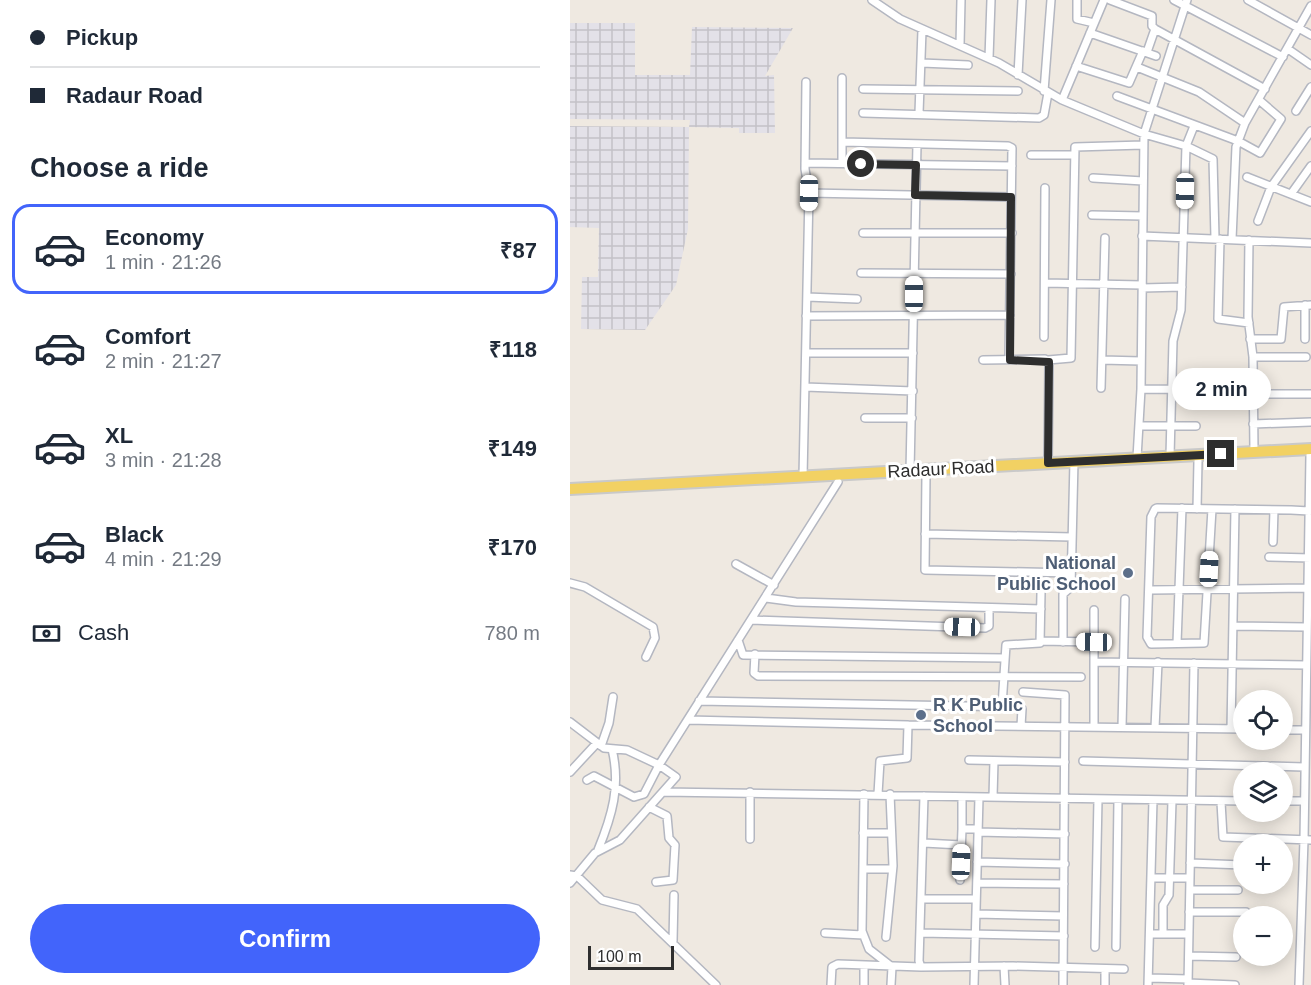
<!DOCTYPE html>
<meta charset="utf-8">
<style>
body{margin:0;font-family:Arial,sans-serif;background:#f2f2f3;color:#1f2937;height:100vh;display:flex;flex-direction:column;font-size:22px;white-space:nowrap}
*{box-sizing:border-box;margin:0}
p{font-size:20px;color:#747a83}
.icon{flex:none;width:33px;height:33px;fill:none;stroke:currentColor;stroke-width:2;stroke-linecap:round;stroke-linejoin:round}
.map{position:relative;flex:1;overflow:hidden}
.details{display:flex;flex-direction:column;background:#fff;width:570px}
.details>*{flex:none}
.guide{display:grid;align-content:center;height:132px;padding:0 30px;background:#fff}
.buttons{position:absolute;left:663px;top:690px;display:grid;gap:12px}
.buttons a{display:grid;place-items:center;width:60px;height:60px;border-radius:50%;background:#fff;box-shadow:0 3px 15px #0003;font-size:30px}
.scale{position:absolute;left:18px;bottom:15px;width:86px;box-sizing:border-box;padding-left:6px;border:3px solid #2e2e2e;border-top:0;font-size:16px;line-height:21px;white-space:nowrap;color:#2e2e2e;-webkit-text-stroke:4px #fff;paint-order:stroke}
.end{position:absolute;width:27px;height:27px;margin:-14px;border:8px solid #2e2e2e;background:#fff;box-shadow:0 0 0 3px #fff}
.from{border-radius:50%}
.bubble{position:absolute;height:42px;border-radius:21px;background:#fff;box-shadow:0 3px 15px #0003;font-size:20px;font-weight:800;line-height:42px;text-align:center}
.car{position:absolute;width:18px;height:36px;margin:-18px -9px;border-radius:8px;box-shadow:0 0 4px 2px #0007;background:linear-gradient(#fff 24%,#345 0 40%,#fff 0 76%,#345 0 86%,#fff 0)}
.guide b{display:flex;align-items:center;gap:21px;height:57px;font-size:22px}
.guide b+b{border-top:2px solid #e0e1e3}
.guide i{width:15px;height:15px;background:#1f2937}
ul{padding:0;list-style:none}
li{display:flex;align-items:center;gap:18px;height:90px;margin:0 12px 9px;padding:0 18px;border:3px solid transparent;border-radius:18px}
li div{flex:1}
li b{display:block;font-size:22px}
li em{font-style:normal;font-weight:800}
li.selected{border-color:#4264fb}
li>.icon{width:54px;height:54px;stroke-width:1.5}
h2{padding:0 30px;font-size:27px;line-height:72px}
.pay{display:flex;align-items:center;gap:15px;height:66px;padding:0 30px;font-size:22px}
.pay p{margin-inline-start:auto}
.cta{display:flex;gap:12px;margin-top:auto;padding:12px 30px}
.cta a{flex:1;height:69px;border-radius:36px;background:#4264fb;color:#fff;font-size:24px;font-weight:800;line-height:69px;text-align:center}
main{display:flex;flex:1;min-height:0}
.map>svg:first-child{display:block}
.industrial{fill:url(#industrial-grid)}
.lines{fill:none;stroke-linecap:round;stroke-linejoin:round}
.street-casing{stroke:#b4b7c1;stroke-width:10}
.primary-casing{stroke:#c9c9c9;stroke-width:14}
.street{stroke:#fff;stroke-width:7}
.primary{stroke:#f2d163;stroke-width:10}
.route{stroke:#2e2e2e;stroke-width:8}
.service-dot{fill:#5c6f8a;stroke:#fff;stroke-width:2}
.labels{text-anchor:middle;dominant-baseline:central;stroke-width:6;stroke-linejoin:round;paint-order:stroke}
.street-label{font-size:18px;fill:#2e2e2e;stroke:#fff}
.service-label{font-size:18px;font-weight:bold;fill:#4e5e75;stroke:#fff;text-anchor:end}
</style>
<main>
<section class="details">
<div class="guide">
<b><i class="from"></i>Pickup</b>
<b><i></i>Radaur Road</b>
</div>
<h2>Choose a ride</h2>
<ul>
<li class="selected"><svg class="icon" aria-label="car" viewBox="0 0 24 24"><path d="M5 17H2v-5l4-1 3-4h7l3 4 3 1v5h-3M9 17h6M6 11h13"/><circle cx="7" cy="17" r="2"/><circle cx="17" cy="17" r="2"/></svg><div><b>Economy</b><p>1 min · 21:26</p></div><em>₹87</em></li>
<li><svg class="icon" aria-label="car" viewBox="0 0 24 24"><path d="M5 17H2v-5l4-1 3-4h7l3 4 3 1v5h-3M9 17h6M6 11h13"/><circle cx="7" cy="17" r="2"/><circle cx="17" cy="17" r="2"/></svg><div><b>Comfort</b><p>2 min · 21:27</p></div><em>₹118</em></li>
<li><svg class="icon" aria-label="car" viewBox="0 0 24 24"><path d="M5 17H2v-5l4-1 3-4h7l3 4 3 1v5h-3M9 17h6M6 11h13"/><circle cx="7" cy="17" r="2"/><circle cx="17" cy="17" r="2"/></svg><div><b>XL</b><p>3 min · 21:28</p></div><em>₹149</em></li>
<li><svg class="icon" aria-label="car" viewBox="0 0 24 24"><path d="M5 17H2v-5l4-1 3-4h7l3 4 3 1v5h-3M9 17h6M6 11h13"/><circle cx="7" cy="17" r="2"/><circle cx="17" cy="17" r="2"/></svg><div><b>Black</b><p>4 min · 21:29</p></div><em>₹170</em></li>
</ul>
<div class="pay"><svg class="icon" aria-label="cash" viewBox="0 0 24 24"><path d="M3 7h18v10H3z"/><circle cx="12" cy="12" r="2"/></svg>Cash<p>780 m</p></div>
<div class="cta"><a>Confirm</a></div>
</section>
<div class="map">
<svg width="741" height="985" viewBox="0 0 741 985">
<defs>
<pattern id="industrial-grid" width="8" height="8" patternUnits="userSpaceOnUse" patternTransform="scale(1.5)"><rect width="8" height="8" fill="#e3e1e8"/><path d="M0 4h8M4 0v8" fill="none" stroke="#c3c1c7"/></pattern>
</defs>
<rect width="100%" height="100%" fill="#efe9e1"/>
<path class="industrial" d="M0,23h65v52h55l2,-48 101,1 -28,48 9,-1 1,58h-36v-5l-50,-1 -1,102 -12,56 -31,45 -64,-1 1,-52h16l1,-49 -29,-1v-101l119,1 1,-7 -120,-1z"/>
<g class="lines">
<g class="street-casing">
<path id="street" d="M302,0l28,19 99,44 63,37 82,34 42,12 27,13 2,79
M507,0v19l17,4
M540,0l42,16v10l3,3 110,60
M604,0l109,57
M678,0l63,35
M520,33l66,23
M390,45l1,-45
M718,49l23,16
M577,52l8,-23
M419,58l2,-58
M352,63l46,2
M506,66l53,17 14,-32
M567,67l62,25 46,31
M448,75l4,-75
M272,78v85
M293,89l155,2
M474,91l7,-91
M547,96l121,45 22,12 21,-34 -22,-19
M492,100l42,-100
M726,111l15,-24
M293,113l176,5 5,-3 4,-22
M349,113l3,-83
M273,142l165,4 4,2 -3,212
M461,155h42
M235,163l207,3
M677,177l64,25
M523,178l50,3
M239,193l202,4
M721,194l20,-28
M522,215l51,1
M688,221l13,-34 40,-56
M293,233h149
M572,236l169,7
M650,239l-2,80 31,4
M662,239l4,-92 9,-24 66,-117
M679,240l-1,77 5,40 1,95
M291,273l150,1
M475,283l97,2
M572,288l40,-1
M237,297l50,2
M236,316l204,-1
M474,337l1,-149
M680,339h31l3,-32 27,-2
M735,339v-34
M236,353h107
M683,357h53
M413,360l62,-1 4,3 -1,101
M478,360l23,-2 4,-211 68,-2
M532,360l39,1
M235,387l108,4
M531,388l4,-150
M571,389l112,1
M683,394h58
M295,418h47
M683,424l58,-2
M569,426h57
M600,456l3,-115 8,-31 5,-164 8,-20
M567,458l4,-69 3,-255 43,-134
M340,471l7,-327
M356,475l-1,95 146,3
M233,477l6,-284 -4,-24 1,-87
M627,509l1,-48
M642,509l-8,134 -53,1 -4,-7 4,-120 4,-8 2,-1 134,2 18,1
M355,534l147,3
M703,542l1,-32
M699,557l42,1
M166,564l38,21
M0,583l15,4 68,40 2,11 -9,19
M581,590l156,-2
M196,598l30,4 245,7
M524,610v117
M181,620l234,8 4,-2v-18
M663,626l73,1
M168,640l5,15 262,3
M470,641l54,1
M493,642v-48l8,-7 3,-126
M607,643l5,-135
M185,654l-1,19 4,3 323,1
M524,662l212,3
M453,692l42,3 -2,290
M129,701l319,6 4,2 -1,17
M432,706l4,-61 34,-2 1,-50
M118,720l220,5 -1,33 -27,3 -2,33
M0,722l34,26 23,2 32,15 17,12 -56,63 -25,13 -25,30
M338,725l336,4
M552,727l3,-128
M585,728l3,-66
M661,729l4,-220
M712,730h23
M31,746l8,-23 4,-26
M399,760l96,2
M513,761l221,6
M0,772l27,-29
M17,780l7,-4 40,21 10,-3 15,-29 179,-283
M93,792l581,9
M294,794l-2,137 7,18 23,18 -1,18
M354,796l-5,165 2,6 92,-1 111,3
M423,797l1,-36
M712,801h22
M651,802l2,35 88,3
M79,807l18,9 2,22 6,7 -2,35 -17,2
M392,829v-32
M408,832l87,2
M293,833h27
M180,839v-47
M354,843l37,2
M28,850c14,-34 23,-64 14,-101
M407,862l88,2
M620,863l53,2
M293,869h29
M0,875l7,1 25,24 35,9 79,76
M582,878h38
M390,880l2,-51h16
M407,883l87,1
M620,890h48
M352,899h54
M619,912h57
M406,914l87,2
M255,933l38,2
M351,933l143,3
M580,934h39
M593,934v-29l6,-10 3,-94
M316,937l7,-71 -3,-72
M103,941l1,-46
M525,947l3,-148
M546,947l2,-147
M619,956l47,1
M434,966l1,19
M535,969v16
M579,978l39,1
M618,983l47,2
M261,985l1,-18 6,-3 83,3
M294,985v-20
M404,985l5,-188
M578,985l5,-185
M618,985l6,-322
M729,985l5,-145 6,-385"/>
</g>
<g class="primary-casing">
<path id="primary" d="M0,489l741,-40"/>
</g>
<use href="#street" class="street"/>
<use href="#primary" class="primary"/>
</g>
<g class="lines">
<path class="route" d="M291,164l55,1 -1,30 96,2 -1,163 39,2 -1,101 173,-9"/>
</g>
<g class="service-dot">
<circle cx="558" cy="573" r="6"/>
<circle cx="351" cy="715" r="6"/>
</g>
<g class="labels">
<g class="street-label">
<text transform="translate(371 469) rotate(-3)">Radaur Road</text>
</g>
<g class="service-label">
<text x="546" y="563">National<tspan x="546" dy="21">Public School</tspan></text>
<text x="363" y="705" text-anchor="start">R K Public<tspan x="363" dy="21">School</tspan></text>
</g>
</g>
</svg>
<div class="buttons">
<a><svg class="icon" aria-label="locate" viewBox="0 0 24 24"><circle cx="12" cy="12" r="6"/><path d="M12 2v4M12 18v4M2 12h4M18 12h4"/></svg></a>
<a><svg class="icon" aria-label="layers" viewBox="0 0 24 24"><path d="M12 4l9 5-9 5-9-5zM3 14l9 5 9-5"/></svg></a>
<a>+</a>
<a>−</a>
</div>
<div class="scale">100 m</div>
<i class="end from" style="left:291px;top:164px"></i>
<i class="end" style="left:651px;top:454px"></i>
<div class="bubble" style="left:602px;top:368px;width:99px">2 min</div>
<i class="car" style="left:615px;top:191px;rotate:181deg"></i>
<i class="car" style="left:239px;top:193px;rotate:181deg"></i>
<i class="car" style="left:344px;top:294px;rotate:0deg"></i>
<i class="car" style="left:639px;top:569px;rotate:3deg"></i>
<i class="car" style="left:392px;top:627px;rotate:272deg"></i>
<i class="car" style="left:524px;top:642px;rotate:271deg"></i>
<i class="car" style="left:391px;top:862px;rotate:2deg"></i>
</div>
</main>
